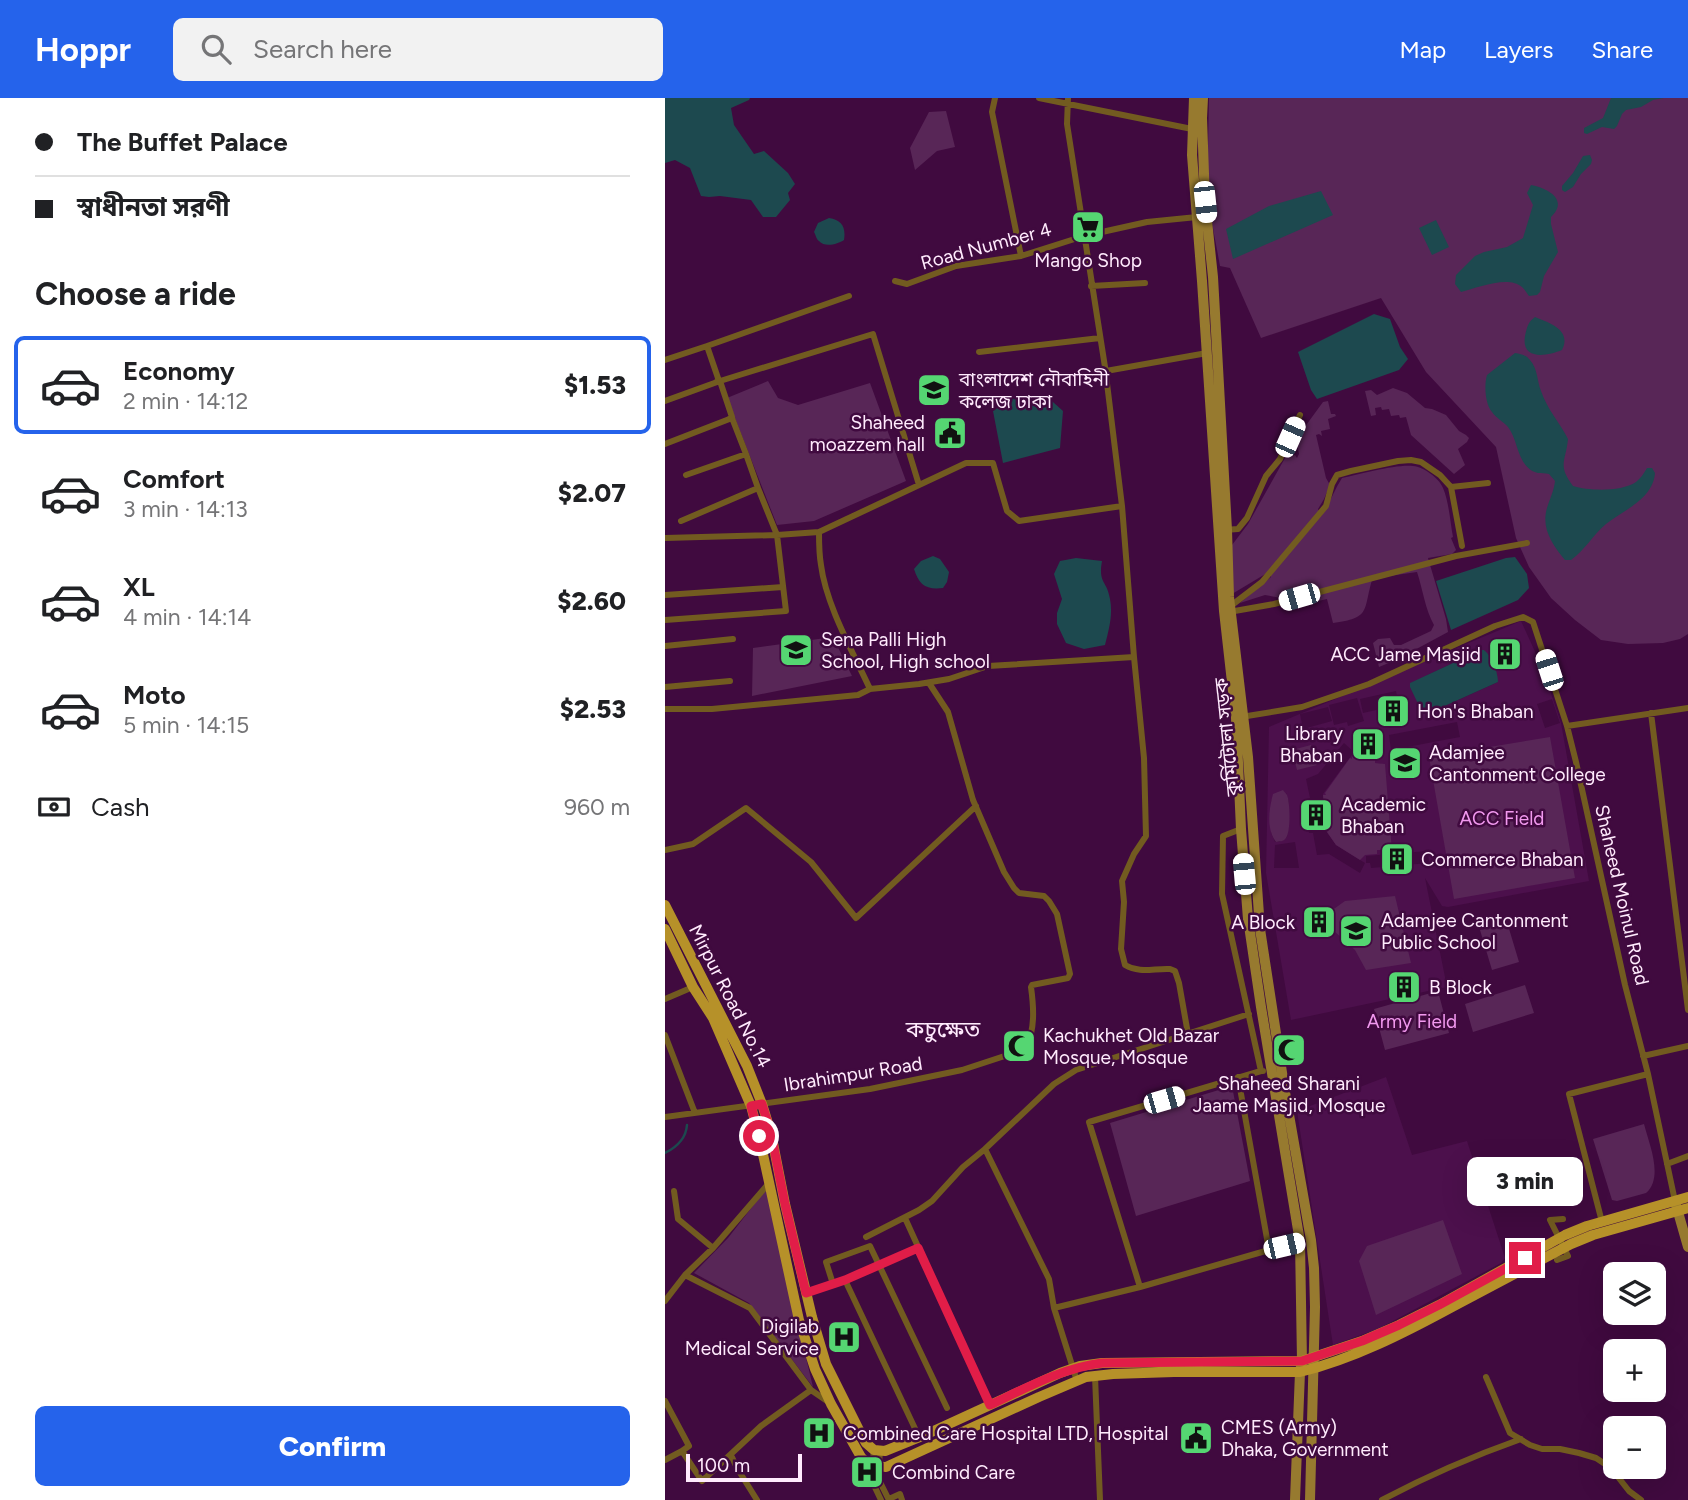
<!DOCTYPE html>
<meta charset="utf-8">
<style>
body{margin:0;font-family:Figtree,"Noto Sans Bengali",sans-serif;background:#f2f2f2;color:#202124;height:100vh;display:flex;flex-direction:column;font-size:26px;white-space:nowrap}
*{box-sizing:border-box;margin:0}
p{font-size:23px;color:#757577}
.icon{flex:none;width:38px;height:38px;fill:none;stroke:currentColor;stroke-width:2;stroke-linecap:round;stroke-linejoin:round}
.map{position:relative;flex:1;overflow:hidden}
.drawer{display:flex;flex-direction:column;background:#fff;width:665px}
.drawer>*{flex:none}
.top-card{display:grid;align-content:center;height:154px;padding:0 35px;background:#fff}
.fabs{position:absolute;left:938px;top:1164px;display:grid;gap:14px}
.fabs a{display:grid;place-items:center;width:63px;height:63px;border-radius:10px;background:#fff;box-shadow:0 7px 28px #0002;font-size:35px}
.scale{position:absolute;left:21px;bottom:18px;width:116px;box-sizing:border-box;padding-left:7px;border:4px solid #ffebfd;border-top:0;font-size:19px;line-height:24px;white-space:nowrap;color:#ffebfd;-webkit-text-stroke:5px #400a3f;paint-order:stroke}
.end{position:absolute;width:32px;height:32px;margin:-16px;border:9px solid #e11d48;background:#fff;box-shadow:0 0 0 4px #fff}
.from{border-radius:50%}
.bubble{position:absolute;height:49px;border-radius:10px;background:#fff;box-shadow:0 7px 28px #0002;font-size:23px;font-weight:800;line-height:49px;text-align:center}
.car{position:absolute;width:21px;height:42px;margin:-21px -10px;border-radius:9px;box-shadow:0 0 5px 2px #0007;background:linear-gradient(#fff 24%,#345 0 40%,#fff 0 76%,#345 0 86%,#fff 0)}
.top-card b{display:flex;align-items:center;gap:24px;height:66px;font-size:26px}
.top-card b+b{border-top:2px solid #e0e0e0}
.top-card i{width:18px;height:18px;background:#202124}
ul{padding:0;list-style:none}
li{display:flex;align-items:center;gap:21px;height:98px;margin:0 14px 10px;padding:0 21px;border:4px solid transparent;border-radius:10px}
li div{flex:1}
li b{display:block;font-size:26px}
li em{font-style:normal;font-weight:800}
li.on{border-color:#2563eb}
li>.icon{width:63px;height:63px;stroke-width:1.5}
h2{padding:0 35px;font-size:32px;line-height:84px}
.pay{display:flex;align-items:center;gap:18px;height:77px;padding:0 35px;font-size:26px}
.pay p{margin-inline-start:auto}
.action{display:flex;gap:14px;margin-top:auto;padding:14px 35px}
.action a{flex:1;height:80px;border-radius:10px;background:#2563eb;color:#fff;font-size:28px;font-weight:800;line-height:80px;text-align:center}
header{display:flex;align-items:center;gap:42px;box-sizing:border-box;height:98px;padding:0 35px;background:#2563eb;color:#fff}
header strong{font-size:33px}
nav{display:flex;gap:38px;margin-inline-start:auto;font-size:24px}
.search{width:490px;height:63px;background:#f2f2f2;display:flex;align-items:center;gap:18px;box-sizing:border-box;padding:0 24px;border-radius:10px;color:#757577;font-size:26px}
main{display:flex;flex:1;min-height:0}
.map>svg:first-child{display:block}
.built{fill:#4c104c;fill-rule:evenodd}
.green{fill:#582657}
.water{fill:#1d494f}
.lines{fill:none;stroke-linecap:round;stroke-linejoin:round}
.stream{stroke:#1d494f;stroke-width:2.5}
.street{stroke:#725b20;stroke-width:6}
.secondary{stroke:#977a2f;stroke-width:10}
.primary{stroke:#b69129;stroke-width:10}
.route{stroke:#e11d48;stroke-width:9}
.labels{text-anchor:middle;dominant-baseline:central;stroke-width:5;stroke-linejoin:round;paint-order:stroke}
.street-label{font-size:19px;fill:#ffebfd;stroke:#400a3f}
.poi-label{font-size:19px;fill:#ffebfd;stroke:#400a3f;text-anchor:start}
.park-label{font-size:19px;fill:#f299ef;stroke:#400a3f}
.quarter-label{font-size:23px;fill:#ffebfd;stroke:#400a3f}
</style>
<header>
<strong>Hoppr</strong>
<div class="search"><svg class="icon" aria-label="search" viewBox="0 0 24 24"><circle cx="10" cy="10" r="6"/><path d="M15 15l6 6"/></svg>Search here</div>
<nav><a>Map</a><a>Layers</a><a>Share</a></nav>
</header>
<main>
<section class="drawer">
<div class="top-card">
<b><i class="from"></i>The Buffet Palace</b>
<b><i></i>স্বাধীনতা সরণী</b>
</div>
<h2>Choose a ride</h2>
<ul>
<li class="on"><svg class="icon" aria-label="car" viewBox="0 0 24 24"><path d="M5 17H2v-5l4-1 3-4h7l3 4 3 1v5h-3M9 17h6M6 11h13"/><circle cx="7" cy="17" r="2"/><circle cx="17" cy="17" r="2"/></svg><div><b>Economy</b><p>2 min · 14:12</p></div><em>$1.53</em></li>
<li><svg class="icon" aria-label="car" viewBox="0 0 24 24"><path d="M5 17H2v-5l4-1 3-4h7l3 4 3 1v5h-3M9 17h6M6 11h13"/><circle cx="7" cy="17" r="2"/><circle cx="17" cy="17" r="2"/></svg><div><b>Comfort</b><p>3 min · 14:13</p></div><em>$2.07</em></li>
<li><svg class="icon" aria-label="car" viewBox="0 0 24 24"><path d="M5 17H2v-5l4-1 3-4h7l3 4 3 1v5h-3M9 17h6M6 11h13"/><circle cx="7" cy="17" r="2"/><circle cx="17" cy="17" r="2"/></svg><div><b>XL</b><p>4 min · 14:14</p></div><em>$2.60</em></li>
<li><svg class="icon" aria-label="car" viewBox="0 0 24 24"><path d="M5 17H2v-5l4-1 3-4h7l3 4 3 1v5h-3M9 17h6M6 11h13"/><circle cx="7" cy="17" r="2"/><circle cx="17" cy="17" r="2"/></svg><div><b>Moto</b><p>5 min · 14:15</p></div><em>$2.53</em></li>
</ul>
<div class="pay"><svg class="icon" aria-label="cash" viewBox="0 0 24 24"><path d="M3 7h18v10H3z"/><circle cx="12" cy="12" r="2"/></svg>Cash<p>960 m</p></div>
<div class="action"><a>Confirm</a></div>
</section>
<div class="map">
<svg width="1023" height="1402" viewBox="0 0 1023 1402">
<rect width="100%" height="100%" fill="#400a3f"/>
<path class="built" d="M856,523l21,46 19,56 28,158 -141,26 -6,-1 -17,-28 22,109 -156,33 -25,-147 3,-146zM843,542l8,22 -14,6 -8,-22zM815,552h4l14,32 -71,32 -16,-31zM731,593l7,34 -14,3 -4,-20 -22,5 -3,-14zM692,600l7,23 -16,5 -1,-4 -13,3 -5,-20zM887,601l8,24 -15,5 -8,-24zM663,609l4,14 -29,8 -3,-15zM792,624l3,15 -69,13 -2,-15zM690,637l29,3 -2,15 -29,-3zM679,645l10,9 -31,42 3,37 10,14 29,18 -5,10 -31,-19 -12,1 -4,-22h-4l-5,-33 6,-2 -4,-19 12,-5zM687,661l29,5 -5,76 -47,-11 -3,-35zM621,695l3,9v18l-2,17 -8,5h-4l-4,-10v-31zM630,744l4,26h-25l1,-23zM763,753l1,12 -58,5 -1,-5h-4v-7z
M721,979l26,78 55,-14 38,117 -4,5 -123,66 -45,16 -36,-234z"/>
<path class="green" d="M544,0h479v536l-8,5 -17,4 -35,1 -27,-4 -26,-20 -24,-22 -22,-31 -13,-29 -20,-91 -70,-75 -45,-74 -120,40 -31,-70 -10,-2 -13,-70z
M281,13l9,36 -18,4 -22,19 -5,-22 19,-36z
M103,283l10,17 20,7 72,-22 36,98 -92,40 -37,4 -50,-127z
M728,290l14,5 18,15 7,1 14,6 13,16 7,4 3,3 -2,4 -9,7 7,16 -11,9 -43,-39 -5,-18 -6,1 -1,-3 -8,1 -2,-7 -7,1 -1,-3 -6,1 1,7 -5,1 -6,-25 6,-1 6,5z
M663,303l3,13h4l1,2 -8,3 2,10 -9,2 1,5 -3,-2 -3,1 10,43 4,7 -6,14 -6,10 3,7c9,-12 13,-26 21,-38 19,-4 54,-14 71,-12 11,1 26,12 30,22 6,14 7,33 10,49l-2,1 5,12 -4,4 -24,4 18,61 2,13 -52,28 -17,7 -6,-24 5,-4 12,-1 4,7h7l30,-14 3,-6c-9,-16 -11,-35 -17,-53l-28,4 -17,4c-9,31 -1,38 -39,43l-6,-24 -13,3 -10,-13 -19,2 -4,7 -16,-3 -25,8 31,-26v-3l-4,-1 -35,21v-49l16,-21 37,-66 10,-3 2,3 2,-4 -3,-15 27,-37z
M168,539l19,39 -100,20 1,-48z
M885,639l25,141 -121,21 -25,-142z
M646,647l6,20 -20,5 -5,-20z
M687,657l23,4v4l10,1 6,75 1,11h-15v4l-12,1 -5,5 -24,-15 -9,-13 2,-2h-3l-3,-35h3l-1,-2 25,-35 2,1z
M618,692c1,2 3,3 4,5 3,6 4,36 -1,43 -3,4 -6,3 -10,4 -10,-13 -7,-33 -3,-48z
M730,798l16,67 -45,7 -11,-20 -21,-19 -3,-20 14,-10z
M842,824l12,40 -27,8 -12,-40z
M860,887l9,28 -61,19 -8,-28z
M773,893l11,42 -64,17 -11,-41z
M567,988l18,95 -114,35 -26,-93z
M979,1026c5,20 20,53 2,69l-29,8 -5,-1 -19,-61z
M102,1090l12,56 34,143 -64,-84 -55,-30 34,-35z
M778,1122l19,54 -86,41 -17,-54 8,-15z"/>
<path class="water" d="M0,0h85l-1,2 -18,8 3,17 20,29 10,-3 24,22 7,11 -7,9 2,7 -14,17h-13l-12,-17 -31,-4 -11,1 -8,-1 -11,-28 -15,-8 -10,3z
M946,0h53l-11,2 -12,7 -15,3 -4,4 -5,12 -3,3 -12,-2 -15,7 -3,-1v-5l19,-10z
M925,57l2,5 -1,4 -10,10 -8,13 -8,5 -3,-2v-4l11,-13 10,-17z
M866,87c17,3 38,15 20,32v7l7,28 -14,24 -4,16 -3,3 -8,1c-2,-3 -4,-6 -7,-9 -14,-12 -45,1 -61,5l-6,-8 1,-9 19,-19 9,-4 23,-5 16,-9 10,-33 -6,-12z
M656,93l12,24 -100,44 -7,-30 43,-23z
M164,120c13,2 17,9 15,22 -6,4 -19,8 -25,1 -3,-2 -3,-6 -5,-9l4,-9z
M771,122l13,27 -17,8 -13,-27z
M709,216l16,5 10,28 8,12 -9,11 -82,29 -6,-9 -13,-38z
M870,219c15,6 37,13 27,33 -15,6 -41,11 -37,-14 2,-9 3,-14 10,-19z
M850,255c6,1 11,2 15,7 8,9 7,21 11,31 6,18 19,32 27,48 -2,22 -11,26 5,47 16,5 48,6 63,-4 5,-4 8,-9 11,-14h5l3,5c-2,26 -31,37 -49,51 -13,11 -21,26 -35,36h-6c-13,-16 -24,-32 -18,-52 3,-10 7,-17 8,-27l-6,-7c-4,-1 -8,-1 -11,-1 -21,-5 -19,-32 -30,-46 -4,-5 -12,-9 -16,-15 -7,-8 -8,-27 -5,-37z
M353,296h26l19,17 -3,37 -57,15 -10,-52z
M268,458l7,3 9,13 -2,10 -4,6c-17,2 -24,-3 -29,-19l7,-8z
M850,459l12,17 2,14 -11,12 -67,30 -15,-49 70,-23z
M411,460l26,3c-4,23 5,19 8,38 3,16 -1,30 -5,46l-21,4 -18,-6 -9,-19v-11l5,-14 -8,-25 6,-13z
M816,552h3c8,6 14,22 14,32l-69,31 -7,-1 -12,-25v-4z"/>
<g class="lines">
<path class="stream" d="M0,1055c12,-6 21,-14 22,-28"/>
<path class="street" d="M330,0l-3,14 29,144
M374,0l153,31
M403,0l-1,26 38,243 17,139 12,151 10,101 2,78 -12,18 -12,27 2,21 -3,47 4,16c15,9 29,3 45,4l5,2 4,12 9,51
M230,183l12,3 49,-18 65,-10 63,-20 63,-14 50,-5
M426,188l54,-3
M42,248l142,-50
M314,254l121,-14
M0,262l42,-14 12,35 -3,1
M441,273l101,-18
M55,283l153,-47 46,151
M0,303l55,-20 12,36 -3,2
M0,346l67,-26 14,36 -60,21 60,-21 12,34 -77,33 77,-33 19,47 9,76 -121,9
M786,389l37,-4
M559,432l14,-1 9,-11 19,-42 14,-17 20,-44
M154,434c0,11 0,22 2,33 5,40 32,87 49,124
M0,440l112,-3 42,-3 147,-69h27l14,48 12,10 103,-15
M0,497l118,-8
M563,510l34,-26 64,-76 6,-22 5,-9 14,-4 47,-10 13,-1 10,2 19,13 11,12 11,59
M564,514l45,-8 182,-48 71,-13
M0,548l68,-7
M0,589l65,-6
M0,611h47l146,-14 12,-6 49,-5 30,-5 39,-13 146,-9
M986,615l37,297
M576,619l61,-10 67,-23 126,-58 28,-9 10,5 34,104 9,36 49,223 23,89 27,127
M902,628l121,-18
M576,731l-18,7 -1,58 39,177h2
M0,752l28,-6 53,-36 65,54 45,56 120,-112
M0,901l28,-12
M0,937l30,78
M978,958l45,-10
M573,979l31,173
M0,1019l205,-28 92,-19 64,-21c9,-20 8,-40 5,-62l1,-2 36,-7 2,-4 -13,-60 -8,-13 -5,-5 -25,-3 -5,-5 -10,-16 -31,-72 -25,-88 -19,-29
M320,1051l64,130 5,29
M1002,1066l21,-8
M9,1093l4,28 35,29
M240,1120l85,187
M937,1124l-33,-128 79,-20
M201,1139l53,-27 13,-9 31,-34 22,-18 69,-65 22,-14 173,-56
M892,1162l11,-4 -18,-36 13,-1
M20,1177l65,33 61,82 16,11
M180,1182l74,157
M168,1186l-7,-22 44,-16 77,162
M475,1189l-51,-165 172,-51
M141,1195l39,-13 73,-32
M0,1203l20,-26 28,-27 56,-65
M430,1278l5,124
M821,1279l24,56 20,12 12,4h18l19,4 17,5 15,10 18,23 12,9
M412,1283l-23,-73 86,-21 129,-37 31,-8
M0,1303l24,45 -7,5 20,30 59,-55 50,-36
M209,1352l-3,29 10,21
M215,1353l-2,27 11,22
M66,1357l6,13 20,32
M0,1362l17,-9
M224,1401l11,-5 2,6
M717,1402c45,-24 91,-44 139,-61"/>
<path class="secondary" d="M529,0l-2,57 10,126 22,330 12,107 5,111 7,90 13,88 39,235 2,119 -2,11 -5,128
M538,0l-1,20 3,84 8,75 14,253 2,67 19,160 12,172 25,163 26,148 3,28 1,39 -5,193
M1011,1107l12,42"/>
<path class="primary" d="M0,807l82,161 15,38 9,29 14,71 27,113 14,47 35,70 5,9 8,7 11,1 42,-17 133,-61 20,-7 22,-3 200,-2 60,-20 37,-16 40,-20 126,-70 22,-9 101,-29
M0,831l28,58 20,31 38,88 8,30 40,184 16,49 16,35 30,53c8,9 13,9 25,10l153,-70 47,-20 27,-3 61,-2h126c53,-13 104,-39 152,-65 40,-21 79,-42 119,-63l22,-9 95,-27"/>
</g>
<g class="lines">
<path class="route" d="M94,1038l-8,-30 11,-2 9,29 14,71 21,89 39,-13 73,-32 72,157c36,-17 72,-37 112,-42l200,-2 60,-20 37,-16 40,-20 86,-47"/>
</g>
<defs>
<g id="supermarket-square" transform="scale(1.75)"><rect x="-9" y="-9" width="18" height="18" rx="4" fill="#55d672" stroke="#400a3f"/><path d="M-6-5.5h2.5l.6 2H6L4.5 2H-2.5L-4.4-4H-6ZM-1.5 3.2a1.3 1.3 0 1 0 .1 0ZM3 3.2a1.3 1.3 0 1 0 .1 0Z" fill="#111"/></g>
<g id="school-square" transform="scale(1.75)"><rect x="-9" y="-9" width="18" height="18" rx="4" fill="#55d672" stroke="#400a3f"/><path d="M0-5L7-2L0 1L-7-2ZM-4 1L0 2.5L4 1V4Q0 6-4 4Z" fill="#111"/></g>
<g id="civic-square" transform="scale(1.75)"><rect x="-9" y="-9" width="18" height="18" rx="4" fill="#55d672" stroke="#400a3f"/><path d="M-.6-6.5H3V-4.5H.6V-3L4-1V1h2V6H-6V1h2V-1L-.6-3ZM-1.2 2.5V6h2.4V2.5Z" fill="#111"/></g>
<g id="building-square" transform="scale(1.75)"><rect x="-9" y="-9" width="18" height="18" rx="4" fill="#55d672" stroke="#400a3f"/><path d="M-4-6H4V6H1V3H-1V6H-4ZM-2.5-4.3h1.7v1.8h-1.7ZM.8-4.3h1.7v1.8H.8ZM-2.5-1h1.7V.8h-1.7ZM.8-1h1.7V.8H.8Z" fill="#111"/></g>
<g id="university-square" transform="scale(1.75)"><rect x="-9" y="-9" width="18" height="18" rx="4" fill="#55d672" stroke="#400a3f"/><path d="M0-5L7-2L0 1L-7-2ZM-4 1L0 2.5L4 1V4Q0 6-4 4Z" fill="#111"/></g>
<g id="mosque-square" transform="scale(1.75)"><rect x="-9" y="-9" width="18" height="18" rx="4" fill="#55d672" stroke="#400a3f"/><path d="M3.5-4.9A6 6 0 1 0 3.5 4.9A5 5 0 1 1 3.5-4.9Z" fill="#111"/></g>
<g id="hospital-square" transform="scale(1.75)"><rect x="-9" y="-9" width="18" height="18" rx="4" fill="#55d672" stroke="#400a3f"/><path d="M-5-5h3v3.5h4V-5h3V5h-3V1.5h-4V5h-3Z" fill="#111"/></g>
</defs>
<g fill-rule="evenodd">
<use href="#supermarket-square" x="423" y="129"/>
<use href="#school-square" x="269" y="292"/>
<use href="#civic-square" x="285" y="335"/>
<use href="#school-square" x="131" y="552"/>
<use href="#building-square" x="840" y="556"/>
<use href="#building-square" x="728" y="613"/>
<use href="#building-square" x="703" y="646"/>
<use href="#university-square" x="740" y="665"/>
<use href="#building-square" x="651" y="717"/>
<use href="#building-square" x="732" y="761"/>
<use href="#building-square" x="654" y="824"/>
<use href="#school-square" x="691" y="833"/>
<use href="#building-square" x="739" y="889"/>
<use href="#mosque-square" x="354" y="948"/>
<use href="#mosque-square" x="624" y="952"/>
<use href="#hospital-square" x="179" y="1239"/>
<use href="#hospital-square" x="154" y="1335"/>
<use href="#civic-square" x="531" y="1340"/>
<use href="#hospital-square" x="202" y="1374"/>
</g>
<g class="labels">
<g class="street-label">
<text transform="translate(321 148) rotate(-15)">Road Number 4</text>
<text transform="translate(562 639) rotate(-96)">কুর্মিটোলা সড়ক</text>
<text transform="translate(957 797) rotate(77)">Shaheed Moinul Road</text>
<text transform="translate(65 898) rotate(63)">Mirpur Road No.14</text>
<text transform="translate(188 976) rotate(-9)">Ibrahimpur Road</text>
</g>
<g class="poi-label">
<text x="423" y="162" text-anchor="middle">Mango Shop</text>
<text x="294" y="281">বাংলাদেশ নৌবাহিনী<tspan x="294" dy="22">কলেজ ঢাকা</tspan></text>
<text x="260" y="324" text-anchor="end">Shaheed<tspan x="260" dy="22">moazzem hall</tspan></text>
<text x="156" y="541">Sena Palli High<tspan x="156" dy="22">School, High school</tspan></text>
<text x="816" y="556" text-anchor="end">ACC Jame Masjid</text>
<text x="752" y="613">Hon's Bhaban</text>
<text x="678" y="635" text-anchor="end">Library<tspan x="678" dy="22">Bhaban</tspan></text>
<text x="764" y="654">Adamjee<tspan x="764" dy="22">Cantonment College</tspan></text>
<text x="676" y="706">Academic<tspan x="676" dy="22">Bhaban</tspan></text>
<text x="756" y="761">Commerce Bhaban</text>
<text x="716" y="822">Adamjee Cantonment<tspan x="716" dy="22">Public School</tspan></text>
<text x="630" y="824" text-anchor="end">A Block</text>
<text x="764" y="889">B Block</text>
<text x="378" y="937">Kachukhet Old Bazar<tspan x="378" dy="22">Mosque, Mosque</tspan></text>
<text x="624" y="985" text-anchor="middle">Shaheed Sharani<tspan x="624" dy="22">Jaame Masjid, Mosque</tspan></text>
<text x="154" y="1228" text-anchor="end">Digilab<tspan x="154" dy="22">Medical Service</tspan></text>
<text x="556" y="1329">CMES (Army)<tspan x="556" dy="22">Dhaka, Government</tspan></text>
<text x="178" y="1335">Combined Care Hospital LTD, Hospital</text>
<text x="227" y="1374">Combind Care</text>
</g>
<g class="park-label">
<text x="837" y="720">ACC Field</text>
<text x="747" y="923">Army Field</text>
</g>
<g class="quarter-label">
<text x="278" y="931">কচুক্ষেত</text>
</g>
</g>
</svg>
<div class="fabs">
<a><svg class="icon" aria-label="layers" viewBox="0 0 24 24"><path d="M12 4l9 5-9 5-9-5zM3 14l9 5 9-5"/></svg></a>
<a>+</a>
<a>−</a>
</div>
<div class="scale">100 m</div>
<i class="end from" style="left:94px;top:1038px"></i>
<i class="end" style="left:860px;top:1160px"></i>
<div class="bubble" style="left:802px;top:1059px;width:116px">3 min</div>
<i class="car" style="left:540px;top:104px;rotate:174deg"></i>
<i class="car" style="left:625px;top:339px;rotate:24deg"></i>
<i class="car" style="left:634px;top:499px;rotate:254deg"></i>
<i class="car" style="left:884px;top:572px;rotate:342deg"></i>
<i class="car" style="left:579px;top:776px;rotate:355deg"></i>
<i class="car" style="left:499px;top:1002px;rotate:74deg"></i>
<i class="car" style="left:619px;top:1148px;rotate:77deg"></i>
</div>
</main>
